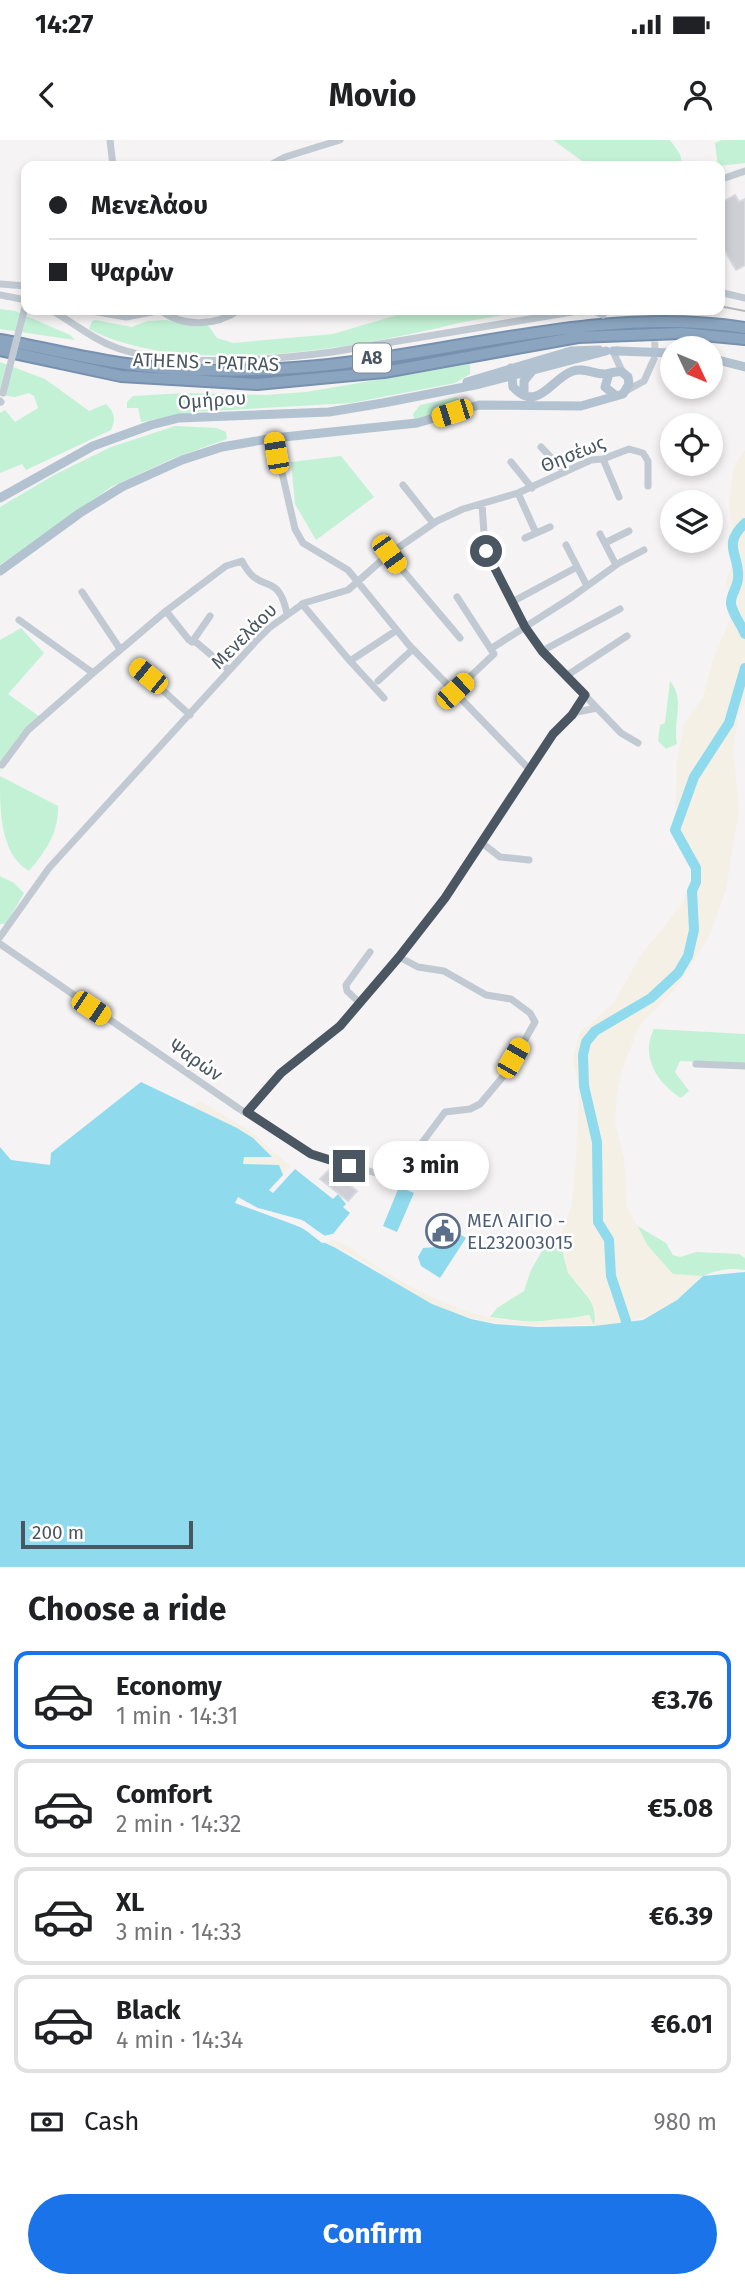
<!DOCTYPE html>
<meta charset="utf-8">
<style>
body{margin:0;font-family:"Fira Sans",sans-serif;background:#f6f6f6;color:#202124;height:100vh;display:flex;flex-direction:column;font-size:26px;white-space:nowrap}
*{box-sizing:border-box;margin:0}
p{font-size:23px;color:#757577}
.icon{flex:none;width:38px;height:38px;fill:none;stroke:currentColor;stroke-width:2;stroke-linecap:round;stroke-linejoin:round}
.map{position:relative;height:1427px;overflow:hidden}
.drawer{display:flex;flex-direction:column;background:#fff;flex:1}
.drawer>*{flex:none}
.guide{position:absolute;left:21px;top:21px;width:704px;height:154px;border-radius:14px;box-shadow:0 4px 10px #0003;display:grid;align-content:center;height:154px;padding:0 28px;background:#fff}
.needle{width:46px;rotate:134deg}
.tools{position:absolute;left:660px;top:196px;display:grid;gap:14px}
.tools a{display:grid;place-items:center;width:63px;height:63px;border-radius:50%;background:#fff;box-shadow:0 4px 10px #0003;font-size:35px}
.scale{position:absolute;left:21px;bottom:18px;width:172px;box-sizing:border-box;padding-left:7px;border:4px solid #4a5661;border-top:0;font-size:19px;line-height:24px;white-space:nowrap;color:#4a5661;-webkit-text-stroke:5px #fff;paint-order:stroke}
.end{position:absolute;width:32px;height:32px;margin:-16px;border:9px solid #4a5661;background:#fff;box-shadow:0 0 0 4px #fff}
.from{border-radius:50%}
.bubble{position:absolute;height:49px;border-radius:24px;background:#fff;box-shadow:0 4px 10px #0003;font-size:23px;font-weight:700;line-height:49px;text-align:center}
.car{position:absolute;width:21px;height:42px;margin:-21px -10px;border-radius:9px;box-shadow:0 0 5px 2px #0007;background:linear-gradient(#f5c518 24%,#345 0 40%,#f5c518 0 76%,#345 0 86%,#f5c518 0)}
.guide b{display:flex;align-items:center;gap:24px;height:66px;font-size:26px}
.guide b+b{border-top:2px solid #e0e0e0}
.guide i{width:18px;height:18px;background:#202124}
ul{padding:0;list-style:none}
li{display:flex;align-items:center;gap:21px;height:98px;margin:0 14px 10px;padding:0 14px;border:4px solid #e0e0e0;border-radius:14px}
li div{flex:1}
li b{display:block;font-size:26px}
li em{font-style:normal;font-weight:700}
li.current{border-color:#1a73e8}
li>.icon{width:63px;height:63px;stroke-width:1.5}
h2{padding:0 28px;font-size:32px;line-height:84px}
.pay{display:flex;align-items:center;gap:18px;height:77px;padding:0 28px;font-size:26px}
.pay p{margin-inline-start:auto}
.action{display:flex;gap:14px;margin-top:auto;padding:14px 28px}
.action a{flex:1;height:80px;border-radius:42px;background:#1a73e8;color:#fff;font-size:28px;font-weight:700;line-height:80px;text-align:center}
.status{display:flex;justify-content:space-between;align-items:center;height:49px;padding:0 35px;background:#fff;direction:ltr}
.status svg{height:19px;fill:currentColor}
header{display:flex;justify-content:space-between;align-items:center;height:91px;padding:0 28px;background:#fff;font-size:32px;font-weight:700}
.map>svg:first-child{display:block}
.green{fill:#c3f1d5}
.sand{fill:#f5f0e5}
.water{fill:#90daee}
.pier{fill:#f5f3f3}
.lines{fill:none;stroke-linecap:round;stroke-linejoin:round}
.river{stroke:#90daee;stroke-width:10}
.building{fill:#cdcfd5;stroke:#d7d9de;stroke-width:2}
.minor-tunnel{stroke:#caccce;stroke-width:7;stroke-dasharray:7 3.5;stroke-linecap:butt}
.highway-casing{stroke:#7690ad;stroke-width:14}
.minor{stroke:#c1cad2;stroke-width:7}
.major{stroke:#b3c2d1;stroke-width:9}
.highway{stroke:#8ba5c1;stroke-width:10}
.rail{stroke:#b5b8bd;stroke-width:2}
.minor-bridge{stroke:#c1cad2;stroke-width:7}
.major-bridge{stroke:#b3c2d1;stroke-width:9}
.route{stroke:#4a5661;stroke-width:9}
.labels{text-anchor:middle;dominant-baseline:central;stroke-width:5;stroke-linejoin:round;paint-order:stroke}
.shield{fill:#fff;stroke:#808990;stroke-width:2}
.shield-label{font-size:18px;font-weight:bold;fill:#4a5661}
.street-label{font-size:19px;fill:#4a5661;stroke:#fff}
.service-label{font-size:19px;fill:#4e5e75;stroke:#fff;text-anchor:start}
</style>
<div class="status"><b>14:27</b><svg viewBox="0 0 49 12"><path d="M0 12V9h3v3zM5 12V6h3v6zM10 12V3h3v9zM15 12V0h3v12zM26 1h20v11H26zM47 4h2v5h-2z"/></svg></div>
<header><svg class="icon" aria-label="back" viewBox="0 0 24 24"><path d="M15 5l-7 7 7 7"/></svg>Movio<svg class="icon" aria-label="person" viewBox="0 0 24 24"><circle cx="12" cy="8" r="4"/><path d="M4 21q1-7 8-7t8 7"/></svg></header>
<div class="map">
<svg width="745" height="1427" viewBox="0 0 745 1427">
<rect width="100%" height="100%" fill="#f5f3f3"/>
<path class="green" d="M553,0h117l10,14 3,12h-94z
M722,0h23v23l-27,3 -3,-23z
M0,169l15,2 55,24 5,5 -75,-11z
M414,170h108c-20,7 -42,8 -63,13 -102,25 -274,56 -370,6l3,-8 4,-1 36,7 15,-6 20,-1 14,4h26l10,14 16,5 100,-9z
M0,222l45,17 44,32 17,-7c9,9 10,14 5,26l-85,40 -4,-6 -22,9v-60l5,-3 10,12 23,-14 -4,-12 -5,-3 -14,4 -15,-2z
M470,224v10l-15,9 -104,20 -158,9 -52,10 -3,-14h-11v-6l6,-6 52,-3 80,2 41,-3z
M456,257l8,6 -2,3 -36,12 -12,1 -1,-5 7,-9z
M175,286l42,2 9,4 1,7 -53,19 -63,29 -111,78v-58l54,-32 57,-28z
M341,316l33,41 -58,43 -21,-36 -4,-42z
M21,488l23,25 -36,41 35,25 -22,22 -21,29v-130z
M670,541c16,19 2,41 7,63l-11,5 -8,-8 2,-16 5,-2z
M0,636l58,30c1,27 -13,46 -29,65 -29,-17 -29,-59 -29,-95z
M0,736l14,7 10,10 -18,31h-6z
M654,889l91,5v30l-65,-3 -5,11 14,19 -8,7c-24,-15 -41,-42 -27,-69z
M629,1081l37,22 7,12 7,2 16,-5 43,2 6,4v12c-29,-5 -50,9 -73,26z
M560,1096c2,12 4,28 10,38 12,20 29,26 24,52l-5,-11 -49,8 -50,-6 7,-9 27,-17 7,-21 15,-26z"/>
<path class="sand" d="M745,310v253l-7,14 -5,34 6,59 -13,80 -16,45 -31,50 -40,41 -16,42 -6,25 -2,30 9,36 3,47 21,40 25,28 30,2c-38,36 -56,46 -109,50l2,-11 -6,-18 -22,-24 -8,-37 12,-31 4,-43 3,-77 -6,-25 6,-26 35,-32 27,-47 41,-51 10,-28 -7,-29 -10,-17 2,-69 7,-37 19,-27 10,-38 20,-47 -7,-31 10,-28 -7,-50 5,-36z
M200,961l49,29 41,36 -7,9 -5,-10 -35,-1v-7h29l-30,-26 -50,-25z
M332,1100l21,8 4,6c60,38 126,78 200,65 11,-1 21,0 32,-4l3,10c-57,0 -110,4 -162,-22 -35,-18 -66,-46 -103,-59z"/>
<path class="water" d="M141,942l96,46 16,10 19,19h-28l-1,7 36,1 4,10 -14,15 4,3 22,-24 38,30 5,-5 8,10 -3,3 7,6 -17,21 -8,2 -23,-16 -44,-12 -21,-10c21,10 42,19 63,29 12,6 21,15 34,20l98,57 39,15 24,5 43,3 56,-1 49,-6 34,-20 26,-24 42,-4v295h-745v-420l11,13 39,5 1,-12z
M399,1047l15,6 -17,39 -14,-6z
M439,1086h8l19,12 -26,40 -19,-12 -3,-9 5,-9 12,-1 -4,-11z"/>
<path class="pier" d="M238,1057l20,11 46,13 19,15 10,-2 -4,6 -6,-1 7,3 -8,1 -19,-15 -68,-25z"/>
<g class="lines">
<path class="river" d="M745,383c-24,23 -5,31 -7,55 0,9 -8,17 -7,26 2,11 10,20 14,30
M627,1184l-16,-48 -2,-36 -11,-18 -1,-80 -13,-56 -1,-31 3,-13 9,-11 56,-33 27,-25 10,-17 6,-26 -2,-39 4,-9v-14l-21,-38 19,-53 35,-54 16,-55"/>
</g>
<path class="building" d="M735,55l4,7 6,-3v66l-9,5 -17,-30v-36z
M330,1029l27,22 -9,10 -28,-22z"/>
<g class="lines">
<path class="minor-tunnel" d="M654,170l1,44"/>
<g class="highway-casing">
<path id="highway" d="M0,200c40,7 79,17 119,23 57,9 118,9 175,5 151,-10 298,-64 451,-40
M0,210l121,26 136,8 127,-12 194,-35 103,-4 64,6"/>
</g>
<path class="minor" d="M110,0l3,26
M268,26l17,-9 55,-17
M719,40l26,-9
M0,144l26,2
M719,152l26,6
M0,155l26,5
M51,170c23,13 41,29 66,38 57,20 155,12 215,4l252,-42
M86,170l40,7 36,-7
M161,170c21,18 56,16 78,0
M592,170l11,5
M615,216l8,17
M626,251l18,-10 10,-22
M0,261l1,1
M274,298l21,91 8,14 45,27 61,75 120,124
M541,307l24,25
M603,319l16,38
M511,322l21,26
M403,345l30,38
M518,353l18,40
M600,394l16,31
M525,398l25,-11
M605,403l24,-12
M566,405l21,41
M389,414l71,84
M82,452l38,57
M512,462l65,-35
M302,464l48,57 47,-31
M166,471l23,29 8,3 32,27
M19,480l74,53 73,-62 60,-45 16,-5c18,36 36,8 45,53
M192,502l18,-26
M492,508l80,-51 47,-34 25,-13
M542,511l78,-42
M350,521l34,37
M136,526l54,49
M566,536l61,-40
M378,541l35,-32
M455,551l39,-37 -37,-57
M597,568l24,25 17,10
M573,575l12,-20
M2,625l26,-35 65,-57
M482,703l18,14 29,3
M0,797l49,-69 208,-228 12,-12 35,-25 44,-13 41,-36 48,-33 26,-12 55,-16 73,-33 12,-1 26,-10 14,4 5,8v25
M0,804l238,164 73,46 75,22 29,-24 30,-40 25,-3 10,-5 26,-31 29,-51 -5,-9 -19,-14 -25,-4 -42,-24 -26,-4 -19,-10
M360,863l-13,-12 -1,-6 24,-33
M696,924l49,2
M247,972l34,-39 59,-47 59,-69 46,-59 108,-164 24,-22 20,-4 -50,-52 -22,-29 -40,-79 -3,-44"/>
<path class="major" d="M617,211l55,2
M710,218l35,9
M609,234l-4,13 10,8
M467,242l104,-31 28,-1
M524,252v-11l9,-11
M0,358l93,-52 58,-21 28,-7 150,-6 54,-9 97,-19 126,-33
M0,431l80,-58 42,-26 60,-27 40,-13 52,-9 143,-15 62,-18 102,1 42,-12 6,-10 -1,-7 -6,-5c-6,-1 -10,1 -16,2 -11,1 -22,-7 -33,-3 -22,7 -35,43 -60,16l-2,-19"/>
<use href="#highway" class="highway"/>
<path class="rail" d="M719,166l26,5"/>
<path class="minor-bridge" d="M3,253l23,-90"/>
<path class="major-bridge" d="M613,211h4"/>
</g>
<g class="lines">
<path class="route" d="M349,1026l-38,-12 -64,-42 34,-39 59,-47 59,-69 46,-59 108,-164 19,-19 13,-20 -43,-44 -17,-24 -39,-76"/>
</g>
<defs>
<g id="civic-ring" transform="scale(1.75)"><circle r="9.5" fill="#fff" stroke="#5c6f8a" stroke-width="1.5"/><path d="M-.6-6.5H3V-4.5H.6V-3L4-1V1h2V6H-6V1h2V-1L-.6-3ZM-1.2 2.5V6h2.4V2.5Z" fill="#5c6f8a"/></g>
</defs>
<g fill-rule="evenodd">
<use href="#civic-ring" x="443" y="1091"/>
</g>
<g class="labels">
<rect class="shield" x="353" y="203.5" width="38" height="29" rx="5"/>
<g class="shield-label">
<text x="372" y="218">Α8</text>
</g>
<g class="street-label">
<text transform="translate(206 222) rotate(2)">ATHENS - PATRAS</text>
<text transform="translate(212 260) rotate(-4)">Ομήρου</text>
<text transform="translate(573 314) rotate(-22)">Θησέως</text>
<text transform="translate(244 496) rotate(-45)">Μενελάου</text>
<text transform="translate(196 920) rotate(34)">Ψαρών</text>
</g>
<g class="service-label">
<text x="467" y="1080">ΜΕΛ ΑΙΓΙΟ -<tspan x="467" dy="22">EL232003015</tspan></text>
</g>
</g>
</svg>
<div class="tools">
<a><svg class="needle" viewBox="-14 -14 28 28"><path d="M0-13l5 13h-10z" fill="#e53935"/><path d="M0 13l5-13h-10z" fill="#757577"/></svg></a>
<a><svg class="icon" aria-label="locate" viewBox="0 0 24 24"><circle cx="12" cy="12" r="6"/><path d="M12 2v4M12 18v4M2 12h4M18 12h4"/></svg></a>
<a><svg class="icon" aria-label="layers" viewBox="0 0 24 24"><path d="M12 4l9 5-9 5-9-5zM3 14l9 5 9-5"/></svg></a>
</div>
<div class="scale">200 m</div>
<i class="end from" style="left:486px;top:411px"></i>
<i class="end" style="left:349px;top:1026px"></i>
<div class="bubble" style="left:373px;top:1001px;width:116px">3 min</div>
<i class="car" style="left:452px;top:273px;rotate:252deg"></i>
<i class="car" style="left:276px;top:313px;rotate:350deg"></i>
<i class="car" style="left:389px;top:414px;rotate:144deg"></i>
<i class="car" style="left:148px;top:536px;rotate:309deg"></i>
<i class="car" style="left:455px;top:551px;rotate:47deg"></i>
<i class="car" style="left:91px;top:868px;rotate:124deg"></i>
<i class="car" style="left:513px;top:918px;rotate:30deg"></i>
<div class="guide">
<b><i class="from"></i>Μενελάου</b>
<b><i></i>Ψαρών</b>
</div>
</div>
<section class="drawer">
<h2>Choose a ride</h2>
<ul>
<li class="current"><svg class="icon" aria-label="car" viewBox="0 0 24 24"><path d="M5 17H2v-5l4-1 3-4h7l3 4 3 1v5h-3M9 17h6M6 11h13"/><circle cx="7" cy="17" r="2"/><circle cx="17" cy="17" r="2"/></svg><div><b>Economy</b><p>1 min · 14:31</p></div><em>€3.76</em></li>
<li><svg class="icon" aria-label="car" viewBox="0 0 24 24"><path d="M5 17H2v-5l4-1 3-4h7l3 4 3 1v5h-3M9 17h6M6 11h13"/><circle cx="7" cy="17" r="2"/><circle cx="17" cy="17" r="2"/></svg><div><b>Comfort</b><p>2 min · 14:32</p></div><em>€5.08</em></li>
<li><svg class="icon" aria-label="car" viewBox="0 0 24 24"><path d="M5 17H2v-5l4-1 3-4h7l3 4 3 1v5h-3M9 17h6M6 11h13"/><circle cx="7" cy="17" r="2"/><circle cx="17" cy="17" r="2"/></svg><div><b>XL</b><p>3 min · 14:33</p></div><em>€6.39</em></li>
<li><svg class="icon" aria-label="car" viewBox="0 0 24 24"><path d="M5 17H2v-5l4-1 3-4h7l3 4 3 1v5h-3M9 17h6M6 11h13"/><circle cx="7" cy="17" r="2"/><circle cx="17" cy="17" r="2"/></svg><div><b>Black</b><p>4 min · 14:34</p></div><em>€6.01</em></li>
</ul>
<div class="pay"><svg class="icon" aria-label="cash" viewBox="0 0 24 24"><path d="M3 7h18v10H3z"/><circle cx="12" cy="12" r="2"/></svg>Cash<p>980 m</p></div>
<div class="action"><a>Confirm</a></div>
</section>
